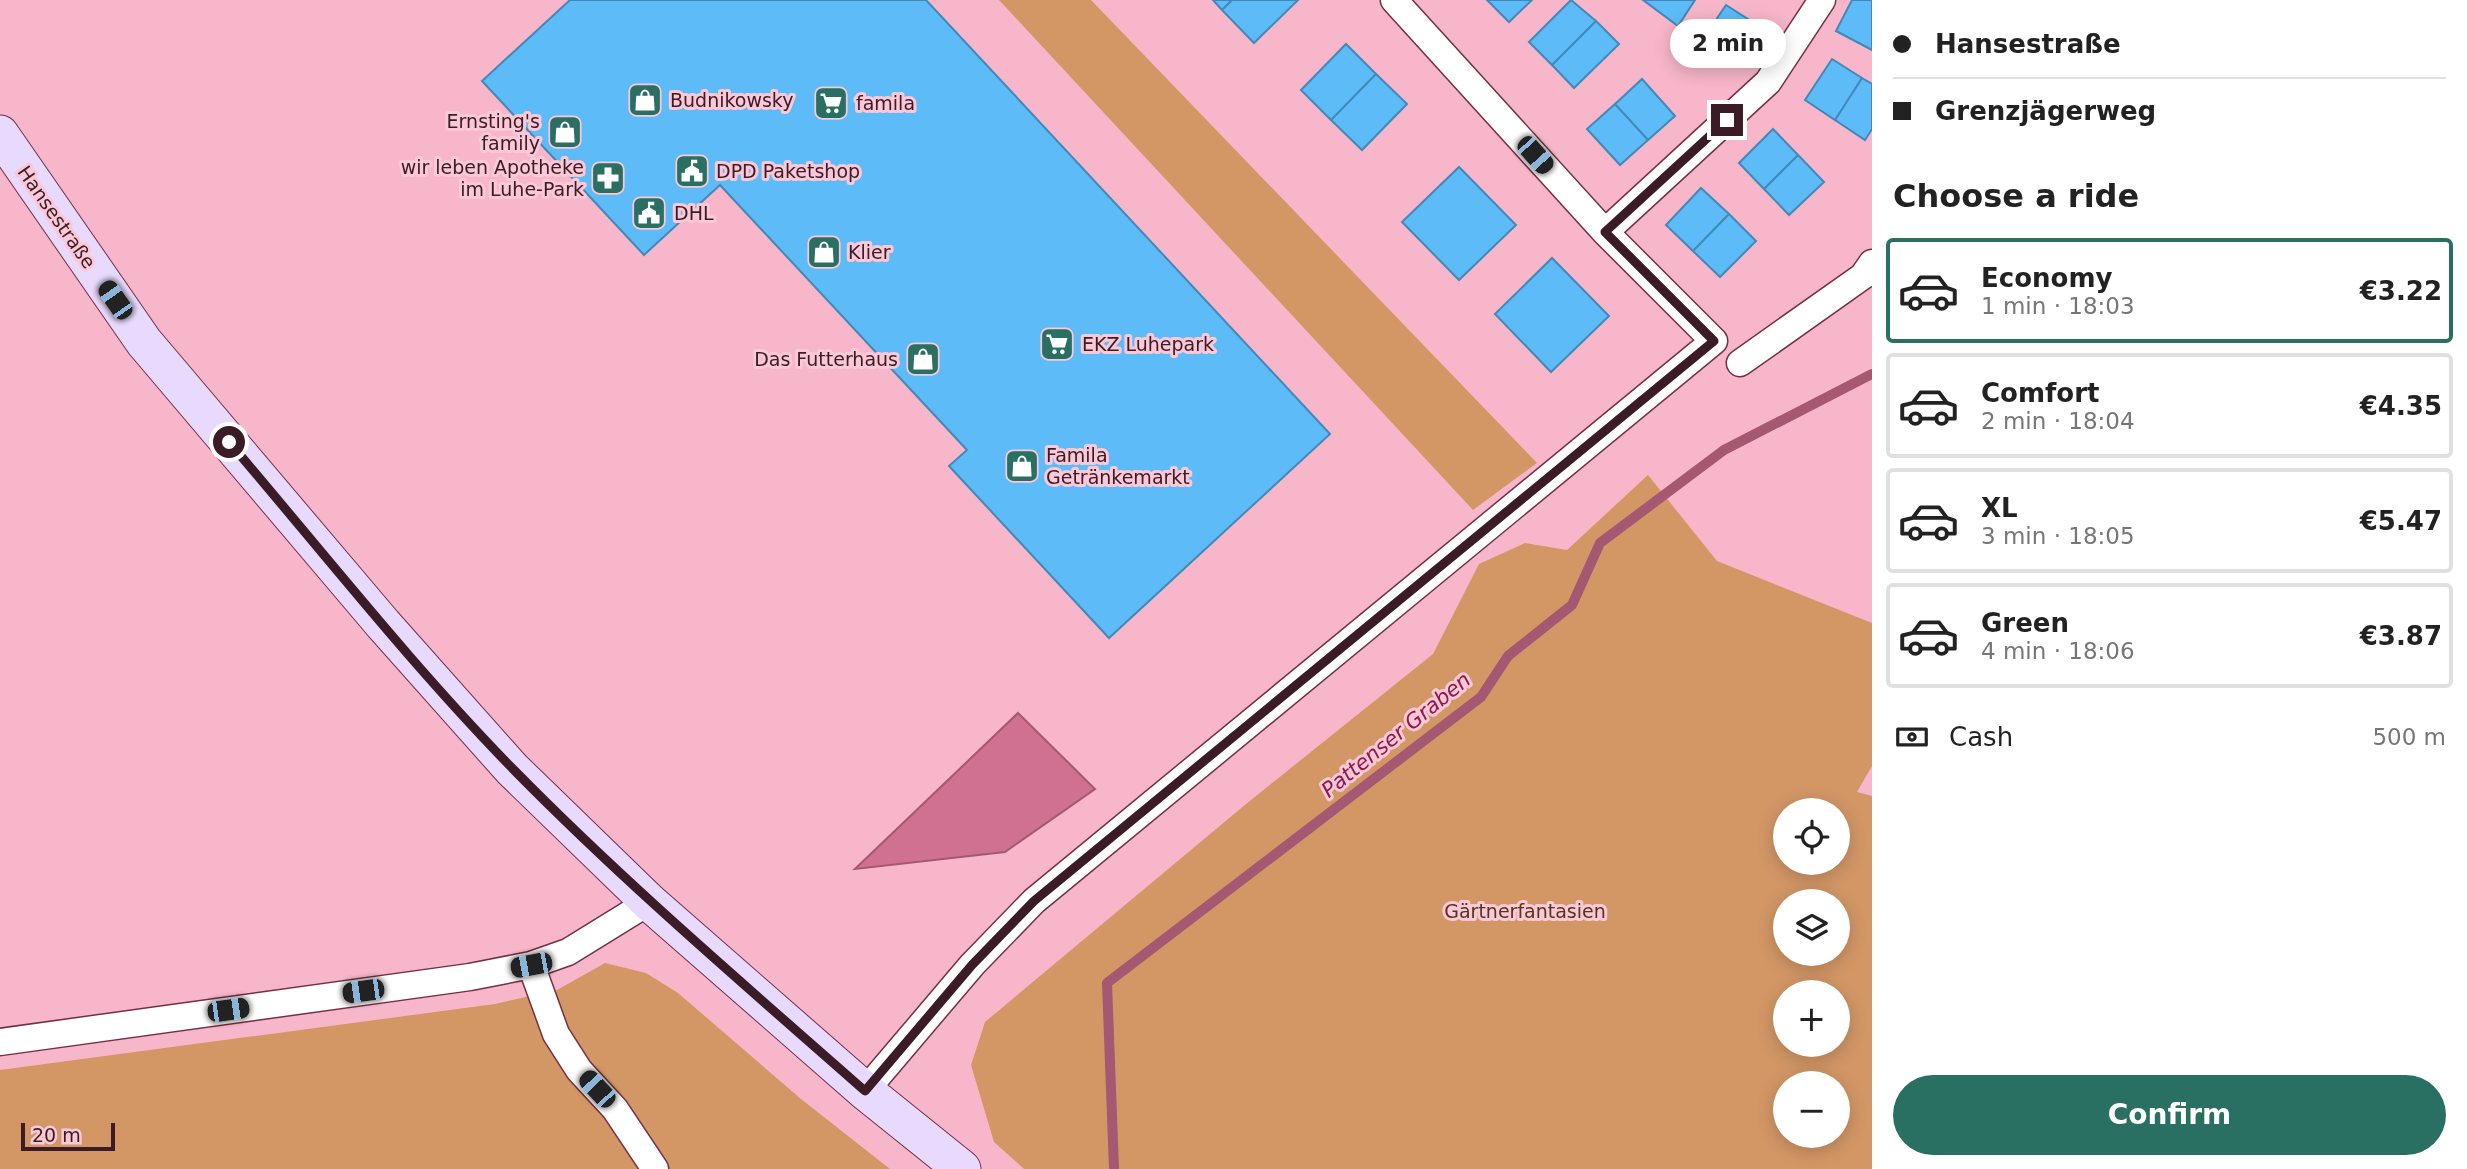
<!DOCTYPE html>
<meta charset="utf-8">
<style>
body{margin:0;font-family:"DejaVu Sans",sans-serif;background:#f2f2f2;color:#222;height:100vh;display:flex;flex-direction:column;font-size:26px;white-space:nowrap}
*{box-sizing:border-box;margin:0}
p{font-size:23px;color:#767676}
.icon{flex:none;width:38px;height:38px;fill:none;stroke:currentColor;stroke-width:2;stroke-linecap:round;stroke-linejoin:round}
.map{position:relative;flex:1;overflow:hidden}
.side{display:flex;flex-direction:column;background:#fff;width:595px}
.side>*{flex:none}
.guide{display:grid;align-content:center;height:154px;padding:0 21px;background:#fff}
.controls{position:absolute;left:1773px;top:798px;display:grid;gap:14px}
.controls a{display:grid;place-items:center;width:77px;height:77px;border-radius:50%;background:#fff;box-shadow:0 4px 18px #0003;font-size:35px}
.scale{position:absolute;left:21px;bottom:18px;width:94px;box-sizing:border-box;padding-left:7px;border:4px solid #3b1c26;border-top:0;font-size:19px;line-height:24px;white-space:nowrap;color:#3b1c26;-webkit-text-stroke:5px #fac8d6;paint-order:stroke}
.end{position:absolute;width:32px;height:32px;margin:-16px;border:9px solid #3b1c26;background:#fff;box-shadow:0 0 0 4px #fff}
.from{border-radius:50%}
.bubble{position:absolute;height:49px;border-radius:24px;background:#fff;box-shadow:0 4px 18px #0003;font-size:23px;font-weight:800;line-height:49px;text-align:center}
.car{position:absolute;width:21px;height:42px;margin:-21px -10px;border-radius:9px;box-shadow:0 0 5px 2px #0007;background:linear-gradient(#222 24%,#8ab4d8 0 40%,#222 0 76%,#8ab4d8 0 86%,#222 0)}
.guide b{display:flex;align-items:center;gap:24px;height:66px;font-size:26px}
.guide b+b{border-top:2px solid #e0e0e0}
.guide i{width:18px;height:18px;background:#222}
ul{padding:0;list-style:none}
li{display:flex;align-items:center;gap:21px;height:105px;margin:0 14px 10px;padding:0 7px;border:4px solid #e0e0e0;border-radius:7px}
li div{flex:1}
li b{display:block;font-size:26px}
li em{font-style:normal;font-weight:800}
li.selected{border-color:#296f62}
li>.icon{width:63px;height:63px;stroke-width:1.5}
h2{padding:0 21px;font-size:32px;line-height:84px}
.pay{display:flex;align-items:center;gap:18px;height:77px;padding:0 21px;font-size:26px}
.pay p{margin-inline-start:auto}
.button{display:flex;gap:14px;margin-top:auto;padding:14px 21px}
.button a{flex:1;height:80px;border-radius:42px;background:#296f62;color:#fff;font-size:28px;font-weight:800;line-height:80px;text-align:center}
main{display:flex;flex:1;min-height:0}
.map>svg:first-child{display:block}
.green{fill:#d39766;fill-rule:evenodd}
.water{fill:#d17191;stroke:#a45871;stroke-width:2}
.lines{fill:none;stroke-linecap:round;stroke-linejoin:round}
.stream{stroke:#a45871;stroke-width:10}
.building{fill:#5dbbf8;stroke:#4289b7;stroke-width:2}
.minor-casing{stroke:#732f47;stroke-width:29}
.secondary-casing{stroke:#732f47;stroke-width:39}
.minor{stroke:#fff;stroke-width:26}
.secondary{stroke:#e8dafe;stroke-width:37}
.route{stroke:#3b1c26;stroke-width:9}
.labels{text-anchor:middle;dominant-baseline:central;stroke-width:6;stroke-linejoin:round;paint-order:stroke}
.poi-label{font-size:19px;fill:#3b1c26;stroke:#fac8d6;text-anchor:start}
.street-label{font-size:19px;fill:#3b1c26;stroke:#fac8d6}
.park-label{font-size:19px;fill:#563519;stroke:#fac8d6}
.water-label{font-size:21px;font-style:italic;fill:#8e194d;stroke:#fac8d6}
</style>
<main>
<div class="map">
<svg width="1872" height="1169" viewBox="0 0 1872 1169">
<rect width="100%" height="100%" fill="#f7b6c9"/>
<path class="green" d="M999,0h92l446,463 -64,47z
M1648,475l69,86 155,62v143l-15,26 15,4v373h-848l-30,-27 -23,-77 14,-43 261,-218 187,-150 46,-90 46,-21 42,7zM1838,810v53h-53v-53zM1838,901v53h-53v-53zM1785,992h53v53h-53zM1785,1083h53v53h-53z
M605,963l41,10 32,20 123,106 89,70h-890v-99l495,-66 62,-14z"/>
<path class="water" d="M1018,713l77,76 -90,63 -150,17z"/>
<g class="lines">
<path class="stream" d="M1114,1169l-7,-186 374,-286 27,-41 64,-51 28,-62 124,-93 148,-76"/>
</g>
<path class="building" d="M570,0h356l404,434 -221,204 -160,-172 18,-16 -247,-265 -76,70 -162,-174z
M1213,0h19l-10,10z
M1232,0h66l-44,43 -32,-33z
M1487,0h45l-23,22z
M1571,0l25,21 -44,44 -23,-23z
M1643,0h52l-17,26z
M1852,0h20v50l-36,-19z
M1726,5l36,23 -23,35 -36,-24z
M1596,21l23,23 -45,44 -22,-23z
M1346,44l30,30 -45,46 -30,-30z
M1832,59l30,19 -27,42 -30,-20z
M1376,74l31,30 -45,46 -31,-30z
M1862,78l10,6v45l-7,11 -30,-20z
M1642,79l33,37 -27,24 -33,-36z
M1615,104l33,36 -28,25 -33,-36z
M1773,129l25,26 -34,34 -25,-26z
M1798,155l26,27 -35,33 -25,-26z
M1459,167l57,58 -57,55 -57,-58z
M1701,188l28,26 -36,37 -27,-26z
M1729,214l27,27 -36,36 -27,-26z
M1552,258l57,58 -58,56 -56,-58z"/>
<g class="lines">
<g class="minor-casing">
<path id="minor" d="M1605,232l163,-150 54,-82
M1740,363l123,-87 9,-13
M531,965l25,69 23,36 36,39 40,60
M0,1042l470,-65 61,-12 37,-13 81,-50
M865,1091l107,-126 62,-64 680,-560 -109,-109 -211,-232"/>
</g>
<g class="secondary-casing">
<path id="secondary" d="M0,134l144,208 239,282 129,145 137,133 216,189 97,78"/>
</g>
<use href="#minor" class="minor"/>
<use href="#secondary" class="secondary"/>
</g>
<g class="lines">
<path class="route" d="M229,442c94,110 184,225 285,328 111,113 232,216 351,321l107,-126 62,-64 680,-560 -109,-109 122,-112"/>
</g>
<defs>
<g id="shop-square" transform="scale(1.75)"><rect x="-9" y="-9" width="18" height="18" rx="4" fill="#296f62" stroke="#fac8d6"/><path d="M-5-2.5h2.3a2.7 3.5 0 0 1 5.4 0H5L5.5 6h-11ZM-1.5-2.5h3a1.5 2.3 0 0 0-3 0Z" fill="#fff"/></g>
<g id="supermarket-square" transform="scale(1.75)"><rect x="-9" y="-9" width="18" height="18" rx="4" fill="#296f62" stroke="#fac8d6"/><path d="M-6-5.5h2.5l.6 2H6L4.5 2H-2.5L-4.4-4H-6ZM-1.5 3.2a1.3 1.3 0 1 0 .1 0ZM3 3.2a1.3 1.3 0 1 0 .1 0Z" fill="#fff"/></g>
<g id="civic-square" transform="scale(1.75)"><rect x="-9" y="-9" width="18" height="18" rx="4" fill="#296f62" stroke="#fac8d6"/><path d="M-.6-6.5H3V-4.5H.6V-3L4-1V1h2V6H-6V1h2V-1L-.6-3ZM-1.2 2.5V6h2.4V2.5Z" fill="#fff"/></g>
<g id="pharmacy-square" transform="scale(1.75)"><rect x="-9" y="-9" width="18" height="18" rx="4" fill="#296f62" stroke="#fac8d6"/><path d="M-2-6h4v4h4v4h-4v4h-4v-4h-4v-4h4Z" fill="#fff"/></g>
</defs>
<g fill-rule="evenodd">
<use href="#shop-square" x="645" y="100"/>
<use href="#supermarket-square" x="831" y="103"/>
<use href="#shop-square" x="565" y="132"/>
<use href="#civic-square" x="692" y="171"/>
<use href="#pharmacy-square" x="608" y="178"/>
<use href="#civic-square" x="649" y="213"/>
<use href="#shop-square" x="824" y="252"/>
<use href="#supermarket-square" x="1057" y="344"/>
<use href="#shop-square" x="923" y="359"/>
<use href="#shop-square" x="1022" y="466"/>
</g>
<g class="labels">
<g class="poi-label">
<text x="670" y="100">Budnikowsky</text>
<text x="856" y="103">famila</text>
<text x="540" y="121" text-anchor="end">Ernsting's<tspan x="540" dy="22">family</tspan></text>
<text x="584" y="167" text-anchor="end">wir leben Apotheke<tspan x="584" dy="22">im Luhe-Park</tspan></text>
<text x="716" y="171">DPD Paketshop</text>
<text x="674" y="213">DHL</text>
<text x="848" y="252">Klier</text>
<text x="1082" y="344">EKZ Luhepark</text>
<text x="898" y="359" text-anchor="end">Das Futterhaus</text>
<text x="1046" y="455">Famila<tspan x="1046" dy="22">Getränkemarkt</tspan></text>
</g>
<g class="street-label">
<text transform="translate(57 217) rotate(55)">Hansestraße</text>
</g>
<g class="park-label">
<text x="1525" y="911">Gärtnerfantasien</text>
</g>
<g class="water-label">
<text transform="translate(1396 735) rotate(-39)">Pattenser Graben</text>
</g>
</g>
</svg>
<div class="controls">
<a><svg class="icon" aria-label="locate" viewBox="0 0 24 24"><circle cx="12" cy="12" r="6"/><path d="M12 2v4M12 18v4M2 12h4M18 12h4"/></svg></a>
<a><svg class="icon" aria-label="layers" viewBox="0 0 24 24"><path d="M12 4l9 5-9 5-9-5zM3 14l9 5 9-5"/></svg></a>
<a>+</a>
<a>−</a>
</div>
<div class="scale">20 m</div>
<i class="end from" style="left:229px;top:442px"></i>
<i class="end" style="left:1727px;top:120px"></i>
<div class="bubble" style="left:1670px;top:19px;width:116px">2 min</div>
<i class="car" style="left:1535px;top:155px;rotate:138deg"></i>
<i class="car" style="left:115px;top:300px;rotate:325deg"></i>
<i class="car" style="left:531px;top:965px;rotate:259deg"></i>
<i class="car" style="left:363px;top:991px;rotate:262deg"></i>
<i class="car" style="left:228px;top:1010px;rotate:82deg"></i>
<i class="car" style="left:597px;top:1089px;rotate:317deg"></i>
</div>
<section class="side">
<div class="guide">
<b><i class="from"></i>Hansestraße</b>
<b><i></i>Grenzjägerweg</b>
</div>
<h2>Choose a ride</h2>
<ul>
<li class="selected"><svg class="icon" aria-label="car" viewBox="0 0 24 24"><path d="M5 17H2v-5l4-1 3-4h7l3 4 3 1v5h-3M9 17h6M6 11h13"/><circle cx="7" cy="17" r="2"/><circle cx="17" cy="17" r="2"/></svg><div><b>Economy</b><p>1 min · 18:03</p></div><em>€3.22</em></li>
<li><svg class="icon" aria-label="car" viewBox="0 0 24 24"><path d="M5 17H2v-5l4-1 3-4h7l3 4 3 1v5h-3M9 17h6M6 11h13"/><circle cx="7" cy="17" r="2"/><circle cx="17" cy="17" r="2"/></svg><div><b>Comfort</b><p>2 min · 18:04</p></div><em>€4.35</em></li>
<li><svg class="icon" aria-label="car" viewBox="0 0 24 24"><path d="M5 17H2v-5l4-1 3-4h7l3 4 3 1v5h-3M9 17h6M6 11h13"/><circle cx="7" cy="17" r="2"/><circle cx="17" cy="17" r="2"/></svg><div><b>XL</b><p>3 min · 18:05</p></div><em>€5.47</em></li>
<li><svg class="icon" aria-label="car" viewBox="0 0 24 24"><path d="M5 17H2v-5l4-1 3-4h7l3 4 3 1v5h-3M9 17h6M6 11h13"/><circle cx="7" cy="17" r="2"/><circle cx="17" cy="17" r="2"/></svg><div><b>Green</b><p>4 min · 18:06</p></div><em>€3.87</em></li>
</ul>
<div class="pay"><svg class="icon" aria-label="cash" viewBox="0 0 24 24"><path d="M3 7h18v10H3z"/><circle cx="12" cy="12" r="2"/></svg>Cash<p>500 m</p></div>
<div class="button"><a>Confirm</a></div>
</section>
</main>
